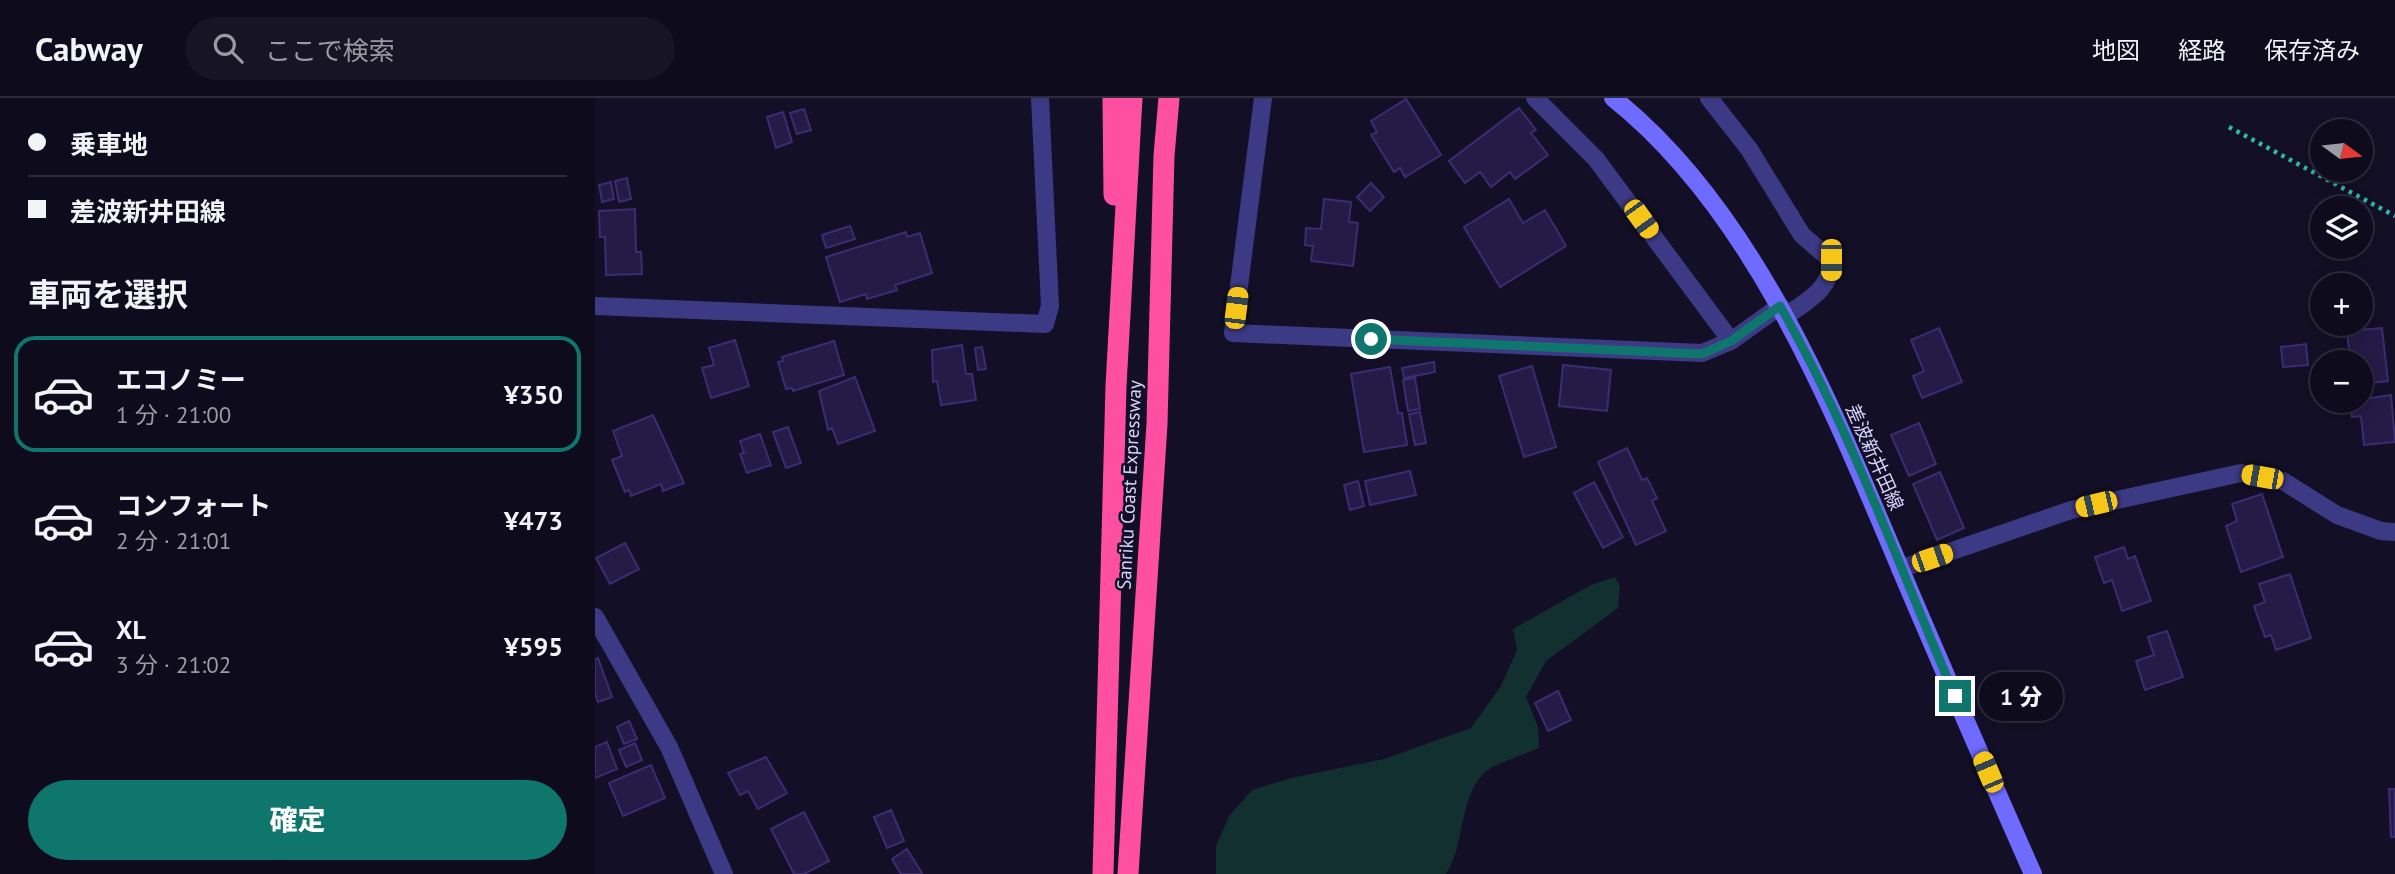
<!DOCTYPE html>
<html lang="ja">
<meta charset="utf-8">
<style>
body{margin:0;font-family:"PT Sans","Noto Sans JP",sans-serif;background:#171425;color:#f1f3f6;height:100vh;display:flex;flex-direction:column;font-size:26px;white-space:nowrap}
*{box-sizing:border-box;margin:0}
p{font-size:23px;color:#9b9ba3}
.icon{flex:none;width:38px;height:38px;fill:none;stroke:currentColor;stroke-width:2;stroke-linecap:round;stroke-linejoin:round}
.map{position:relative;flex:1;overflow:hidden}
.side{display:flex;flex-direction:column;background:#0e0b1c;width:595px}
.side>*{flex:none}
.hud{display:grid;align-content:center;height:154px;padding:0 28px;background:#0e0b1c}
.needle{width:46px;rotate:105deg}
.tools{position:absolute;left:1715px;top:21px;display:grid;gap:14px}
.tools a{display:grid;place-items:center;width:63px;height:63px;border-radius:50%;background:#0e0b1c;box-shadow:0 4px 18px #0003,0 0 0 2px #2e2b3b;font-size:35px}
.end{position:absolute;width:32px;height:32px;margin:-16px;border:9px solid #0f766e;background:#fff;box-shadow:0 0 0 4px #fff}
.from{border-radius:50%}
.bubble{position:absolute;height:49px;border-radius:24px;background:#0e0b1c;box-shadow:0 4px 18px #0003,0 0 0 2px #2e2b3b;font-size:23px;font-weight:800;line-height:49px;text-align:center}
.car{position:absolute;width:21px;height:42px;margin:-21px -10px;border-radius:9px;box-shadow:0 0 5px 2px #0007;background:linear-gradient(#f5c518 24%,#345 0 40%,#f5c518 0 76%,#345 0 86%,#f5c518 0)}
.hud b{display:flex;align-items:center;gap:24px;height:66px;font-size:26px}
.hud b+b{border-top:2px solid #2e2b3b}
.hud i{width:18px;height:18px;background:#f1f3f6}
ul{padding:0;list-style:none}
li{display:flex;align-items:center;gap:21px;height:116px;margin:0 14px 10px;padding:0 14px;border:4px solid transparent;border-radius:21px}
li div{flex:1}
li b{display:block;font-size:26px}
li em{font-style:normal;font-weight:800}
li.on{border-color:#0f766e}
li>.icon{width:63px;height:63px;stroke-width:1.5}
h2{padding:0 28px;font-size:32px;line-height:84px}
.primary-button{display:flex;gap:14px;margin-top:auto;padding:14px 28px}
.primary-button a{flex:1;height:80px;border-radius:42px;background:#0f766e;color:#fff;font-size:28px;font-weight:800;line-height:80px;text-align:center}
header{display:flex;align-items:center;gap:42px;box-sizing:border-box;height:98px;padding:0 35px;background:#0e0b1c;border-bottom:2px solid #2e2b3b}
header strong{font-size:33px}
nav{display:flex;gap:38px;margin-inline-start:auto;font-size:24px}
.search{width:490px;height:63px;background:#171425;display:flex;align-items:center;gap:18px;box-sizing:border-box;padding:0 24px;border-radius:38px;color:#9b9ba3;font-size:26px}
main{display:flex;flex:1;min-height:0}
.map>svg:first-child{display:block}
.green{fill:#12302f}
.building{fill:#241b47;stroke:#3b2d73;stroke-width:2}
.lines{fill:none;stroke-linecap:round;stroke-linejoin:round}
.path{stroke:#2fb8b0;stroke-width:4.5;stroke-dasharray:3.5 5;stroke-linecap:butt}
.street{stroke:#3d3a85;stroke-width:18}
.secondary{stroke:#6f6bff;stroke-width:18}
.highway{stroke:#ff4fa3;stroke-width:21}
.route{stroke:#0f766e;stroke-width:9}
.labels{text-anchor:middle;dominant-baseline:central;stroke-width:5;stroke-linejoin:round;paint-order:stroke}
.street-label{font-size:19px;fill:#d9d4ff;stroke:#130f26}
</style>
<header>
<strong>Cabway</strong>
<div class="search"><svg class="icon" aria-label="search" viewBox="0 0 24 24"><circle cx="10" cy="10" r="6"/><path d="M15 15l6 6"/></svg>ここで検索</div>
<nav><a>地図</a><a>経路</a><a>保存済み</a></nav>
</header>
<main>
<section class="side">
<div class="hud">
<b><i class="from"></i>乗車地</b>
<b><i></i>差波新井田線</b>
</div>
<h2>車両を選択</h2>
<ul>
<li class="on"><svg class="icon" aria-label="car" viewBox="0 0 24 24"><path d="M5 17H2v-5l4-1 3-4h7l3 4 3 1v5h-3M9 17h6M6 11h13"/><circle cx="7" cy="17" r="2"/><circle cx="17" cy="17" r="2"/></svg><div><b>エコノミー</b><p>1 分 · 21:00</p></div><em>¥350</em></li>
<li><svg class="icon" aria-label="car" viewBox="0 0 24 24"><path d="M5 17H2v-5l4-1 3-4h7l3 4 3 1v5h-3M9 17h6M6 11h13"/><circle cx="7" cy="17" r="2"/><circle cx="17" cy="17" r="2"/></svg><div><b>コンフォート</b><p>2 分 · 21:01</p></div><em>¥473</em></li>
<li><svg class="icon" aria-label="car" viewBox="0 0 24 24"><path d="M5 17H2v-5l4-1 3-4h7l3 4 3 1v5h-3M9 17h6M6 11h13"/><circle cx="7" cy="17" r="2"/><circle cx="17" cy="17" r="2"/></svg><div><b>XL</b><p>3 分 · 21:02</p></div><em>¥595</em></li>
</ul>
<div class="primary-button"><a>確定</a></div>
</section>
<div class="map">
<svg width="1800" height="776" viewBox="0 0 1800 776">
<rect width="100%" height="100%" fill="#130f26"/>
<path class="green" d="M1020,479l5,9 -2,22 -72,53 -20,36 12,30 1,21c-13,6 -46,16 -55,25 -26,27 -18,70 -38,101h-230v-28l13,-30 23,-26 39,-12 93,-19 87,-31 30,-42 16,-36 -4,-21 78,-44z"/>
<path class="building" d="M811,1l35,56 -36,22 -5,-9 -6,4 -23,-37 6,-3 -6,-11z
M924,10l17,22 -5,3 17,22 -33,24 -5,-7 -19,15 -11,-15 -15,11 -16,-22z
M209,11l7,21 -14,4 -7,-21z
M188,14l9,30 -16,6 -9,-31z
M32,80l4,21 -12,3 -4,-21z
M16,84l3,17 -12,3 -3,-17z
M776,85l13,14 -14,14 -13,-14z
M729,101l27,3 -2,20 9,1 -5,43 -42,-5 2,-15 -8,-1 1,-17 15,1z
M914,101l14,24 22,-13 21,36 -66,41 -36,-60z
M40,111l1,43h5l1,22 -36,1 -1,-38h-5l-1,-26z
M255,128l5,13 -29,9 -4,-13z
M311,134l1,5 13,-4 12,40 -37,12 2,5 -30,9 -1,-5 -26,8 -14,-45z
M1344,230l23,54 -40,16 -9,-22 11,-5 -13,-31z
M1787,230l6,53 -27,3v-22h-18l7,-2 -3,-29z
M140,242l14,46 -38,12 -9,-30 12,-3 -5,-17z
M239,243l10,34 -51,16 -1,-3 -6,1 -8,-27 5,-1 -1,-4z
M1711,246l2,21 -25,2 -2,-20z
M367,247l4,29h6l4,26 -35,5 -4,-24 -4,1 -1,-32z
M387,249l4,22 -8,1 -3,-22z
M839,264l1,10 -31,6 -2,-10z
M968,267l48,5 -4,41 -48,-5z
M937,268l24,81 -32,10 -25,-81z
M795,269l8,46h4l5,32 -43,7 -13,-78z
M260,279l20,54 -37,13 -6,-16 -4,2 -9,-39z
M820,280l5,31 -12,2 -5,-31z
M1796,297l4,47 -31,3 -3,-29 -9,1 -2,-16z
M825,314l6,31 -11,2 -6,-31z
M58,317l31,68 -21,8 -2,-7 -30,12 -2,-6 -4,2 -13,-32 10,-4 -9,-25z
M1324,325l17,41 -27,12 -18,-41z
M193,329l13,36 -15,5 -13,-36z
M165,336l11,31 -24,8 -7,-19 4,-1 -4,-12z
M1032,350l15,32 5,-2 10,20 -5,3 14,30 -30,14 -38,-83z
M815,373l6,24 -46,10 -5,-24z
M1345,374l24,56 -27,12 -24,-56z
M763,383l6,25 -14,4 -6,-25z
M999,384l29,55 -20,11 -29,-55z
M1667,396l21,63 -42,15 -15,-46 11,-5 -5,-17z
M30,445l14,26 -29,15 -14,-26z
M1529,449l4,12 7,-3 16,45 -29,10 -10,-31 -8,3 -9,-26z
M1695,476l21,64 -35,12 -5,-15 -6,2 -11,-31 11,-4 -6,-18z
M1572,533l16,46 -38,13 -9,-29 18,-6 -6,-18z
M3,560l14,39 -14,5 -3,-8v-35z
M963,593l13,29 -23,11 -13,-28z
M34,623l8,18 -13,5 -7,-17z
M12,644l10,27 -22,9v-31z
M40,645l7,17 -16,7 -7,-17z
M171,659l21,36 -29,16 -10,-18 -8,4 -12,-22z
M56,667l14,33 -42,18 -14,-33z
M1794,691h6v48h-4z
M296,712l13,31 -17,7 -13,-31z
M209,714l25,49 -25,13h-10l-23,-45z
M312,751l15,24 -1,1h-20l-9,-15z"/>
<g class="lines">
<path class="path" d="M1634,29l166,89"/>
<path class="street" d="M668,0l-30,235 469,20 29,-12 49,-35
M940,0l61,61 135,182
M1114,0l40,51 53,86 29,25c0,30 -23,40 -45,56
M0,208l450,18 5,-18 -10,-208
M1305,471l171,-59 170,-37 42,8 54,34 44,16 14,1
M0,519l74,130 55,127"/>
<path class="secondary" d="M1018,0c141,112 219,309 287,470 43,102 88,204 133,306"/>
<path class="highway" d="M518,0l1,97
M508,776l13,-488 16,-288
M533,776l29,-450 7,-268 5,-58"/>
</g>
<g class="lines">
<path class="route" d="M776,241l331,15 29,-13 49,-35c70,122 119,261 175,390"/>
</g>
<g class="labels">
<g class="street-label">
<text transform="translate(1280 359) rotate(66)">差波新井田線</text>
<text transform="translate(534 387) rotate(-87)">Sanriku Coast Expressway</text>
</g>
</g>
</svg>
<div class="tools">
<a><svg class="needle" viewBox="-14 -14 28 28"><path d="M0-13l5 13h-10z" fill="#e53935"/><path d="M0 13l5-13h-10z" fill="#9b9ba3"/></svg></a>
<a><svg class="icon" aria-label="layers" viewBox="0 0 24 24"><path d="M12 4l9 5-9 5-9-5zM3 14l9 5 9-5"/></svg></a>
<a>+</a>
<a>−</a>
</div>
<i class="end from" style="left:776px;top:241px"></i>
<i class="end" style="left:1360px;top:598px"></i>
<div class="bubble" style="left:1384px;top:574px;width:84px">1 分</div>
<i class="car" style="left:1046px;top:121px;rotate:144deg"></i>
<i class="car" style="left:1236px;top:162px;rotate:180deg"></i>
<i class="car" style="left:641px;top:210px;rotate:7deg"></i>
<i class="car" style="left:1667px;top:379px;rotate:280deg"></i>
<i class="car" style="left:1501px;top:406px;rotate:257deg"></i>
<i class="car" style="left:1337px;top:460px;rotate:71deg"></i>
<i class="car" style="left:1393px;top:674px;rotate:337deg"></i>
</div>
</main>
